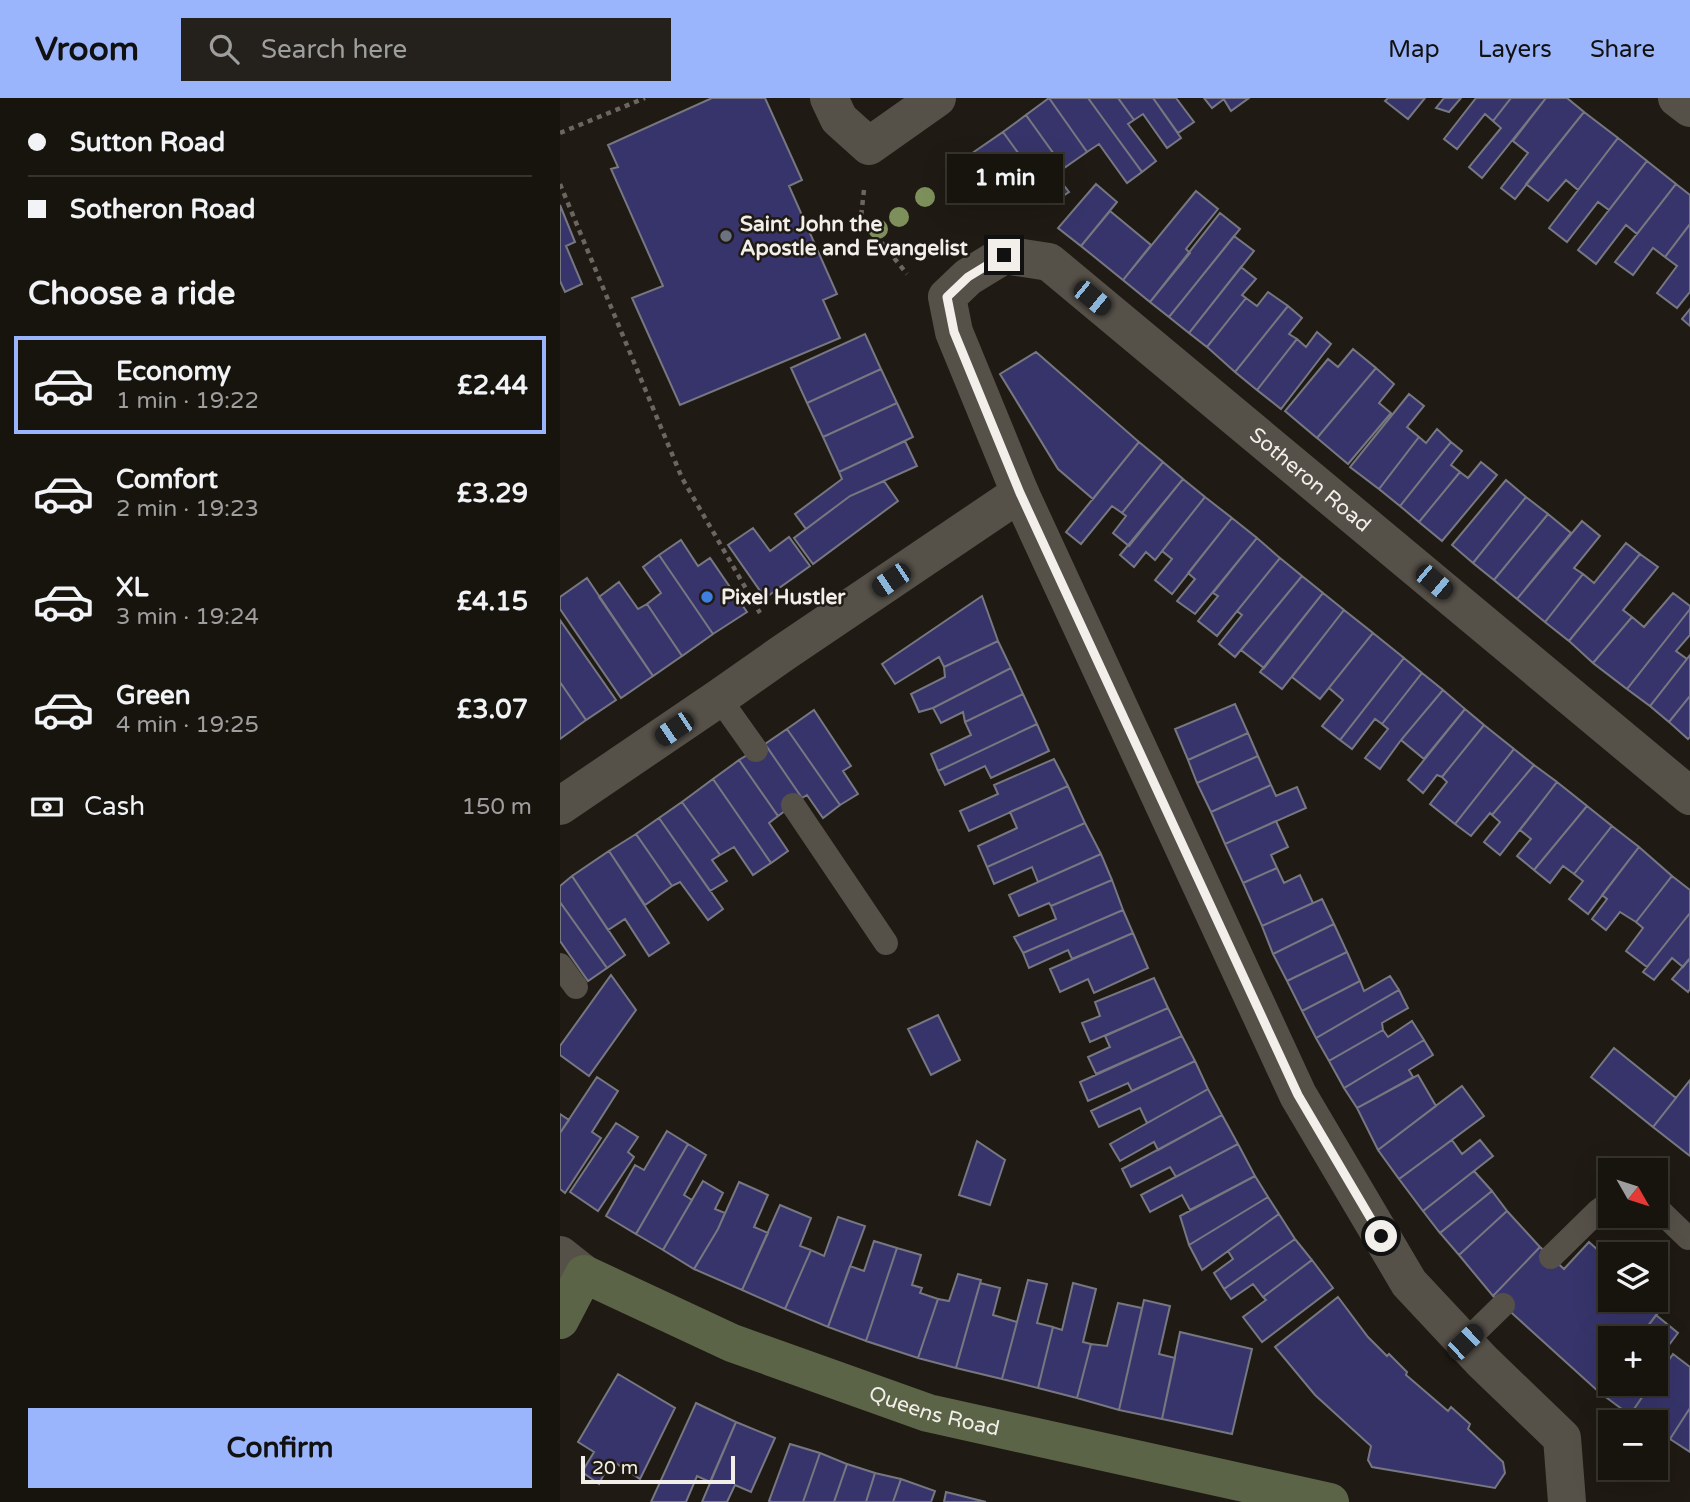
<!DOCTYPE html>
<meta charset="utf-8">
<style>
body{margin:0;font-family:"Varela Round",sans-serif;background:#24211c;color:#f1f3f6;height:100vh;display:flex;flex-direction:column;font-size:26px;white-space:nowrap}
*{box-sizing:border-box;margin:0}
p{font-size:23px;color:#9e9e9e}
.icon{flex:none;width:38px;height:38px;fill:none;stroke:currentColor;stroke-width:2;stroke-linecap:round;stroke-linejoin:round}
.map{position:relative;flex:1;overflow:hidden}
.details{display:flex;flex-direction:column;background:#17140e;width:560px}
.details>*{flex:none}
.hud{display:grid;align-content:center;height:154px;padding:0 28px;background:#17140e}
.needle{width:46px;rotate:129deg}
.tools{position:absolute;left:1038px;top:1060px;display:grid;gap:14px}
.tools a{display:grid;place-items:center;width:70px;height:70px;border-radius:0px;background:#17140e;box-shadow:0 7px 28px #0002,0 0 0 2px #36332e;font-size:35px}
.scale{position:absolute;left:21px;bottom:18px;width:154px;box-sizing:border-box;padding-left:7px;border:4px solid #f2efea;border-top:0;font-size:19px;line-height:24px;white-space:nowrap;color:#f2efea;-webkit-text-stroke:5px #1f1a13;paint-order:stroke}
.end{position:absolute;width:32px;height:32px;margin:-16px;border:9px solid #f2efea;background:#111;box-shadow:0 0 0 4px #111}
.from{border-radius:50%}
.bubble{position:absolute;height:49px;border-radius:0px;background:#17140e;box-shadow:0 7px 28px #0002,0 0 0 2px #36332e;font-size:23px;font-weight:800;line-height:49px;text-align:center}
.car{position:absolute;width:21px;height:42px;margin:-21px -10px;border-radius:9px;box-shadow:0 0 5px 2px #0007;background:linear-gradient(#222 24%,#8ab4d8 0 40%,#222 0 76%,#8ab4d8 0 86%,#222 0)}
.hud b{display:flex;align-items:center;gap:24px;height:66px;font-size:26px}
.hud b+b{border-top:2px solid #36332e}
.hud i{width:18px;height:18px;background:#f1f3f6}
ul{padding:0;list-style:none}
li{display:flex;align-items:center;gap:21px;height:98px;margin:0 14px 10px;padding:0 14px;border:4px solid transparent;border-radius:0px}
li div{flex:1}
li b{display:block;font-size:26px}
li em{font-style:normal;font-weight:800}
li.selected{border-color:#9bb5fd}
li>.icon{width:63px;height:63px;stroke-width:1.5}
h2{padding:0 28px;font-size:32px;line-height:84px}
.pay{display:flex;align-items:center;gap:18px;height:77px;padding:0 28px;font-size:26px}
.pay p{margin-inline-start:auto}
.action{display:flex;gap:14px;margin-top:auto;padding:14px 28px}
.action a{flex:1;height:80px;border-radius:0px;background:#9bb5fd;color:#111;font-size:28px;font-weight:800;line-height:80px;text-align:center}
header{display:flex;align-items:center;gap:42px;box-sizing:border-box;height:98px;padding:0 35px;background:#9bb5fd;color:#111}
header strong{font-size:33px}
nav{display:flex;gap:38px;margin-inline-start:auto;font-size:24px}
.search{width:490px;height:63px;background:#24211c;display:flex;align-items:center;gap:18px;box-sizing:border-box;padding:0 24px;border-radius:0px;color:#9e9e9e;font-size:26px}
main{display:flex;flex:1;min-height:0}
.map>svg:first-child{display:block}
.building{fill:#37346b;stroke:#767780;stroke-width:2}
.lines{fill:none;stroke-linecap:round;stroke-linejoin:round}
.path{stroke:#6b6660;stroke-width:4.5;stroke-dasharray:5 5;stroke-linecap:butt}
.lane{stroke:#555048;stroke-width:24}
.street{stroke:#555048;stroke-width:38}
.secondary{stroke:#5c6447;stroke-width:38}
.tree{fill:#7d905b}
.route{stroke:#f2efea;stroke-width:9}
.worship-dot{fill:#6b7280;stroke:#1f1a13;stroke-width:2.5}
.shop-dot{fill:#3f7fe0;stroke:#1f1a13;stroke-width:2.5}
.labels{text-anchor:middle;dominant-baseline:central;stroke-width:5;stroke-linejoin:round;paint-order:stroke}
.poi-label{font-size:21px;font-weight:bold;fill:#f2efea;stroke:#1f1a13;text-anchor:start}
.street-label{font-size:21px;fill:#f2efea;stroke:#1f1a13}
</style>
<header>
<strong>Vroom</strong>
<div class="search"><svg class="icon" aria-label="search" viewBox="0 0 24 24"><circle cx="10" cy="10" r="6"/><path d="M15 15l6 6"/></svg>Search here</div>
<nav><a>Map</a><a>Layers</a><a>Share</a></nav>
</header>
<main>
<section class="details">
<div class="hud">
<b><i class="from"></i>Sutton Road</b>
<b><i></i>Sotheron Road</b>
</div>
<h2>Choose a ride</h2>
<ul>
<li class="selected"><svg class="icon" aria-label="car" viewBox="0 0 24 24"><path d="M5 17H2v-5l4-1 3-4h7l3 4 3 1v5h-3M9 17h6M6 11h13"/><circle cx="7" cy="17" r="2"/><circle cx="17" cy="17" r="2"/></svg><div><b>Economy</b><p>1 min · 19:22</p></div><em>£2.44</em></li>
<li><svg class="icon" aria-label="car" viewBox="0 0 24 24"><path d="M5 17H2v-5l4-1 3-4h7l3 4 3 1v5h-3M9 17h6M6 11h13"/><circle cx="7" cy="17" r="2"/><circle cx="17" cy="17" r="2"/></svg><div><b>Comfort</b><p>2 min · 19:23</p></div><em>£3.29</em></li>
<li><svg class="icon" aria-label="car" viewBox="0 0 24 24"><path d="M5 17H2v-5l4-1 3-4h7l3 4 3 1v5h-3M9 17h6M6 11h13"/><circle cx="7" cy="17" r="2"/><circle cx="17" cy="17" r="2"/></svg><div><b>XL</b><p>3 min · 19:24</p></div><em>£4.15</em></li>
<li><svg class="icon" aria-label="car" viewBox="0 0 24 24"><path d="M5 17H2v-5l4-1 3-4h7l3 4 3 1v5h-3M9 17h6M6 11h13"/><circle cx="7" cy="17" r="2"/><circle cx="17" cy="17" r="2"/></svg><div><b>Green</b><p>4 min · 19:25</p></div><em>£3.07</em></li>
</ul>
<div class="pay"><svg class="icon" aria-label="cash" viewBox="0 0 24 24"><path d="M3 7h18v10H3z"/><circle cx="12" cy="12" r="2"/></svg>Cash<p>150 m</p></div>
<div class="action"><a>Confirm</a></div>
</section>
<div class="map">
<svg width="1130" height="1404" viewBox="0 0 1130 1404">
<rect width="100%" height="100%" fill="#1f1a13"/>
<path class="building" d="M152,0h53l37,82 -13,6 48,108 -14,6 17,38 -160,67 -48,-107 31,-12 -52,-117 7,-2 -10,-22z
M489,0h39l54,74 -15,11 -28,-39 -12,8z
M489,0l38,54 -23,16 -38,-53z
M528,0h30l16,22 -6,4 28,37 -14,11z
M558,0h35l28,40 -14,10 -24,-34 -9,6z
M593,0h23l18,24 -16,11z
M644,0h19l1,1 -12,9z
M663,0h26l-18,13z
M828,0h37l-17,21 -23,-18z
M884,0h17l-12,14 -13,-4z
M916,0h35l-18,23 -8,-7 -28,35 -13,-10z
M951,0h35l-64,80 -13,-11 32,-39 -8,-7z
M986,0h21l17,14 -69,87 -14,-11 27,-35 -15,-12z
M1024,14l34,26 -40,52 -12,-10 -18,21 -22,-17z
M466,17l38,53 -9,6 14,18 -15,10 -51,-70z
M443,34l37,51 -20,14 -52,-41z
M1058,40l29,23 -38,49 -11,-8 -31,40 -18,-14z
M1087,63l29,23 -39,50 -11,-9 -30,39 -18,-14z
M536,86l21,18 -36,44 -23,-18z
M1116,86l14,11v29l-25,33 -12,-9 -20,27 -18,-13z
M636,93l22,18 -32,40 4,4 -40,49 -27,-22z
M0,107l15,37 -9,4 16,38 -17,8 -5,-11z
M550,113l41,34 -28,35 -42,-34z
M660,115l20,16 -71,88 -19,-15z
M1130,126v68l-13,16 -20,-15 20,-27 -12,-9z
M674,138l20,15 -65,82 -20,-16z
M681,169l15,12 -14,16 4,3 -39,49 -18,-14z
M708,194l20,14 -53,66 -28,-25 39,-49 11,8z
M728,208l14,12 -13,16 8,5 -40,51 -22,-18z
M1130,211v17l-8,-7z
M757,234l14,12 -50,65 -24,-19 40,-51 9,8z
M305,236l16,35 -74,34 -16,-35z
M793,251l23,19 -59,70 -32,-27 43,-52 10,8z
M476,254l103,90 -46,57 -35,-30 -58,-95z
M816,270l18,16 -15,19 12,10 -43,51 -31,-26z
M321,271l16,34 -74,34 -16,-34z
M849,296l15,12 -17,21 12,10 -40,52 -29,-22z
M337,305l16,34 -74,35 -16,-35z
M877,331l14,13 -51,64 -21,-17 40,-52 7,6z
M345,343l12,25 -67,30 -44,33 -11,-15 47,-35 -3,-7z
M579,344l24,20 -41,51 -10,-7 -31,38 -15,-12z
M891,344l11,9 -11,14 9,7 -41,50 -19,-16z
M603,364l20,17 -54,67 -16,-13 13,-17 -4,-3z
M921,364l16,13 -55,66 -23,-19 41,-50 8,6z
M623,381l22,18 -50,63 -9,-8 -12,15 -14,-12z
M946,382l20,17 -53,66 -21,-18z
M324,383l14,20 -85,63 -19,-26 56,-42z
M645,399l27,21 -60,76 -17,-14 17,-21 -10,-8z
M966,399l22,17 -54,66 -21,-17z
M988,416l23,19 -54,66 -23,-19z
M672,420l25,20 -62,76 -18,-13 18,-22 -7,-6z
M1022,423l18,15 -26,32 9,6 -38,48 -28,-23z
M193,430l17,23 19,-14 21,29 -45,32 -37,-53z
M697,440l23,20 -63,78 -19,-15 20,-25 -5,-3z
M121,442l17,26 12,-8 37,54 -34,22 -54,-79z
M1066,445l14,11 -71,87 -24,-19 38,-48 11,9z
M1080,456l18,13 -35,43 9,7 -39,46 -24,-22z
M99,457l54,79 -31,22 -35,-52 14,-11 -18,-26z
M720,460l22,18 -67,81 -16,-13 23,-29 -5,-4z
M742,478l21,17 -59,75 -23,-18z
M27,480l66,98 -32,22 -61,-89v-12z
M59,484l19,27 9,-5 35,52 -29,20 -54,-79z
M763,495l21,17 -62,79 -22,-17z
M1113,495l17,13v3l-63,80 -34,-26 39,-46 12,10z
M422,498l16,45 -54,26 -5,-10 -44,27 -13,-20z
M1130,511v26l-14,16 11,8 -37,47 -23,-17z
M784,512l29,23 -53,66 -28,-22z
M0,522l56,80 -30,20 -26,-38z
M813,535l31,25 -64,82 -18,-14 21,-26 -14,-12z
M438,543l13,27 -78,40 -14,4 -8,-18 34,-17 -1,-10z
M1130,557v41l-21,26 -19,-16z
M844,560l18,15 -40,51 -7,-5 -23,30 -12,-9z
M451,570l12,26 -58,28 -2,-10 -22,11 -8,-15z
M862,575l21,17 -42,50 -21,29 -15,-11 23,-29 -6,-5z
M0,584l26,38 -26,19z
M883,592l22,19 -41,50 -23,-19z
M463,596l14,30 -99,47 -7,-17 40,-19 -6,-13z
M1130,598v41l-2,2 -19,-17z
M675,606l13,29 -60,27 -13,-31z
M905,611l19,16 -42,52 -5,-2 -14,18 -15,-13z
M254,612l37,56 -8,5 15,23 -18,11 -53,-76z
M477,626l12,27 -58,27 -6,-12 -40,19 -7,-14z
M924,627l30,24 -59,75 -25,-20 17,-22 -5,-5z
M227,631l53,76 -17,13 -16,-23 -5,3 -37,-54z
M688,635l10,23 -61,27 -9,-23z
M205,646l37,54 -24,18 -39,-56z
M954,651l20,16 -42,50 -2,-2 -19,23 -16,-12z
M698,658l13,29 -60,27 -14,-29z
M494,661l14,27 -99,45 -9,-20 38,-17 -4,-9z
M179,662l39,56 -9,7 19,28 -17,12 -58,-84z
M974,667l23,17 -57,73 -16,-13 16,-20 -8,-7z
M153,681l58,84 -18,12 -19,-28 -14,8 -38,-53z
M997,684l30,24 -53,64 -17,-14 14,-17 -11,-9z
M711,687l5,11 21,-9 9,21 -81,36 -14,-32z
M508,688l17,37 -98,44 -9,-21 39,-18 -7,-16z
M122,704l38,53 -8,5 15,21 -17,10 -51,-73z
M1027,708l25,20 -38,48 -11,-8 -13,17 -16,-13z
M99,720l64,91 -15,11 -28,-38 -8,4 -36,-52z
M716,723l12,26 -17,8 6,13 -34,15 -18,-39z
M525,725l16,31 -63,28 -6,-15 -38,17 -7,-17z
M1052,728l27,21 -51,67 -19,-15 14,-18 -9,-7z
M76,736l36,52 -27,19 -36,-54z
M1079,749l33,29 -36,46 -16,-10 -14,18 -14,-11 15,-20 -5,-4z
M49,753l60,92 -20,13 -24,-37 -17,11 -36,-54z
M541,756l11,26 -61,26 -2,-3 -30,13 -10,-21z
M717,770l7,15 16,-8 13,28 -51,23 -19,-43z
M12,778l53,79 -18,13 -47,-66v-16z
M1112,778l18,14v23l-43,54 -21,-16 17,-23 -7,-6z
M552,782l11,30 -100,43 -9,-16 42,-18 -5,-13z
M762,801l12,25 -61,30 -11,-28z
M0,804l47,66 -19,13 -28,-40z
M563,812l10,23 -61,26 -4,-9 -39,18 -6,-15z
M1130,815v45l-7,9 -11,-9 -18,22 -11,-8z
M774,826l13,28 -60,29 -14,-27z
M573,835l15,35 -54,25 -6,-14 -28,13 -10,-23z
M787,854l13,29 -58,30 -15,-30z
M1130,860v31l-2,3 -16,-13z
M51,877l25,35 -47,66 -29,-21v-9z
M830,878l9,14 -83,48 -14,-27 58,-30 4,10z
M594,880l14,30 -78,34 -8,-19 18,-7 -5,-14z
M839,892l9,18 -26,15 1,7 -54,31 -13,-23z
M608,910l14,28 -86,38 -8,-17 22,-10 -5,-11z
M378,917l22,45 -29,15 -23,-46z
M852,923l12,19 -80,48 -15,-27 54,-31 5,7z
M622,938l13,25 -63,30 -4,-8 -40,18 -8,-19z
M864,942l9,15 -24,15 4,7 -56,31 -13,-20z
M1054,950l62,50 -23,29 -62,-50z
M635,963l13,28 -61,34 -7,-15 -41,19 -8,-16z
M858,977l18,31 -58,44 -21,-42z
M37,979l21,14 -26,41 9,6 -36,55 -5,-4v-56z
M1130,982v76l-37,-29z
M902,988l22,30 -85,63 -21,-29z
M648,991l14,26 -64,35 -4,-8 -34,19 -10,-17z
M0,1016l9,6 -9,13z
M662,1017l16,29 -62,33 -6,-10 -39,20 -9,-18z
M56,1025l22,14 -10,15 6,5 -36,54 -28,-19z
M107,1033l21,13 -52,90 -30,-18 29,-51 9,5z
M892,1042l10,14 18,-14 13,16 -70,55 -24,-32z
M417,1043l28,19 -15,45 -31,-10z
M128,1046l18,11 -22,40 8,5 -29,50 -27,-16z
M678,1046l17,32 -65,34 -8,-15 -32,17 -9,-17z
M914,1073l18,20 -52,42 -17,-22z
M695,1078l13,21 -79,48 -9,-29z
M143,1083l20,12 -8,16 10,4 -7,16 -24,40 -31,-19z
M179,1084l29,13 -14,32 14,6 -26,57 -48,-21 24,-40z
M932,1093l15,20 -48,44 -19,-22z
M708,1099l11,17 -77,56 -13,-25z
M220,1107l31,13 -11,28 11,4 -26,59 -43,-19z
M947,1113l33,36 -47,49 -34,-41z
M719,1116l16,25 -71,50 -10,-16 19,-14 -5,-8z
M278,1119l27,9 -37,101 -43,-18 26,-59 13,6z
M735,1141l17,21 -49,37 -10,-13 -22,15 -7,-10z
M314,1143l23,7 -31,93 -38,-14 22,-61 14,5z
M1029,1144l21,19v39h41l10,9 -23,30h-28v38l-11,15 -106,-96 47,-49 24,22z
M337,1150l24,7 -9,30 10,3 -2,5 18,6 -20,59 -52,-17z
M1074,1150l8,7h-15z
M752,1162l21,28 -71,54 -19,-25 23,-17 -3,-3z
M398,1176l23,6 -25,88 -38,-10 20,-59 11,2z
M468,1182l19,4 -10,39 16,4 -15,61 -36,-9z
M420,1185l20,5 -7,27 24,7 -15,57 -46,-11z
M513,1185l23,6 -13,53 8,2 -14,54 -39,-10 15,-61 9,3z
M778,1199l30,40 19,19 2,-2 18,18 -1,3 42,36 3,-4 19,17 -2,5 35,33 2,11 -10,15 -123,-21 -4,-7 3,-14 -56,-51 -40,-48z
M584,1202l26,6 -11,48 16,4 -13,61 -43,-9z
M558,1205l24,5 -23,102 -42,-12 14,-54 16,2z
M1096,1217l22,18 -22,29v-23h-18z
M620,1234l72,17 -20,85 -70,-15z
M1113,1256l17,13v41l-20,31 -14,-9v-7h-13l-13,-8 21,-31h5v-5z
M58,1276l57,34 -35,71 -29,-19 -12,24 -17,-12 12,-20 -16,-10z
M1050,1279v7h41l-21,31 -31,-23z
M136,1305l40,19 -26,60 -13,-6 -11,26h-35z
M1130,1310v44l-20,-13z
M176,1324l39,16 -24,54 -16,-7 -8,17h-25z
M230,1346l30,9 -17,49h-31l-3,-1z
M260,1355l27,11 -13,38h-31z
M287,1366l28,9 -9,29h-32z
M315,1375l26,6 -8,23h-27z
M341,1381l34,12 -4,11h-38z
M386,1394l40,10h-42z"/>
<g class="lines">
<path class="path" d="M0,35l85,-35
M0,86l122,294 78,135
M304,92l-3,27 46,57"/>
<path class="lane" d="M159,600l37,52
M233,707l93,138
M0,867l16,22
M1096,1109l32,31
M991,1159l47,-46 12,-9
M905,1244l38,-37"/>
<g class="street">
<path d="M269,0l10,21 30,27 68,-48"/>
<path d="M1117,0l13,10"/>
<path d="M0,708l159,-108 64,-45 237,-160"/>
<path d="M0,1157l24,19"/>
<path id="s1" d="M1007,1404l-5,-64 -80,-77 -73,-78 -111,-188 -278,-602 -66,-161 -7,-35 21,-20 36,-22 45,7 641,534"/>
</g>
<path class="secondary" id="s2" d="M0,1222l24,-46 148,69 196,70 402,89"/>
</g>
<g class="tree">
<circle cx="365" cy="99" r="10"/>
<circle cx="339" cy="119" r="10"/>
<circle cx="318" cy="131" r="10"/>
</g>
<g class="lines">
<path class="route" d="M444,157l-36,22 -21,20 7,35 66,161 278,602 83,141"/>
</g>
<circle class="worship-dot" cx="166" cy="138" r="7"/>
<circle class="shop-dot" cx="147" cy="499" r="7"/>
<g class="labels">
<g class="poi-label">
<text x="180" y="126">Saint John the<tspan x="180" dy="24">Apostle and Evangelist</tspan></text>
<text x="161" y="499">Pixel Hustler</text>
</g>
<g class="street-label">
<text stroke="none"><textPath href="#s1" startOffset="1830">Sotheron Road</textPath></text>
<text stroke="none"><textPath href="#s2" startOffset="429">Queens Road</textPath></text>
</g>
</g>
</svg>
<div class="tools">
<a><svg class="needle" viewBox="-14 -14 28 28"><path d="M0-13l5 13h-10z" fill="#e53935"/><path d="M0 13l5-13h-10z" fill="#9e9e9e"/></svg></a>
<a><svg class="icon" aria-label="layers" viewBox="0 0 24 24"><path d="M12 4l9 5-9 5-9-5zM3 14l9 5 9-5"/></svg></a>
<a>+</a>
<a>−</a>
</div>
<div class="scale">20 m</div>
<i class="end from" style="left:821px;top:1138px"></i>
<i class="end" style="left:444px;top:157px"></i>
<div class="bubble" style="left:387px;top:56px;width:116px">1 min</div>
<i class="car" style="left:532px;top:200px;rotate:129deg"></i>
<i class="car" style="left:331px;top:482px;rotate:236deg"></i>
<i class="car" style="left:874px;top:484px;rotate:130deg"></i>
<i class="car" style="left:114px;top:631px;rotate:236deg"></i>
<i class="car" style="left:905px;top:1244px;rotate:46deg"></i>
</div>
</main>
